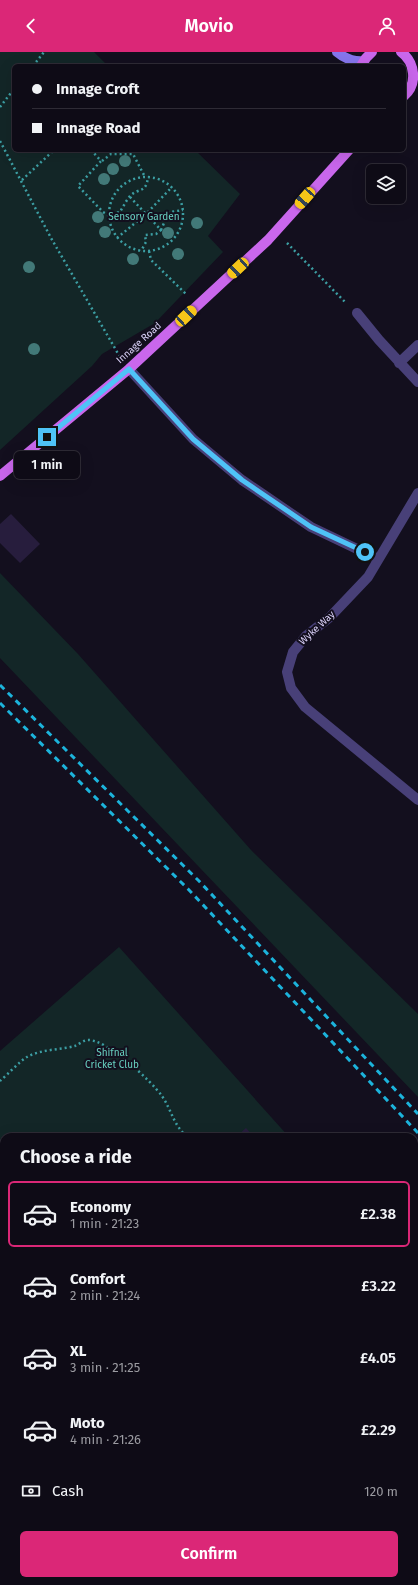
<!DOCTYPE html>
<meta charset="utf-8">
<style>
body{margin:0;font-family:"Fira Sans",sans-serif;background:#1c1923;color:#f1f3f6;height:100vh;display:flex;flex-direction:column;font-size:15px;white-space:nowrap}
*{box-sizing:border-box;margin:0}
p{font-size:13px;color:#9b9ba1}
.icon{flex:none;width:22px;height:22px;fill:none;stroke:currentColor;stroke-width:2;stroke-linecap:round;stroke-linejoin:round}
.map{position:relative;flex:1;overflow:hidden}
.panel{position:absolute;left:0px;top:1081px;width:418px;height:452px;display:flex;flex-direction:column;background:#0e0b16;border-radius:12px 12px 0 0;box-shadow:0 4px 16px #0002,0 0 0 1px #2e2b35}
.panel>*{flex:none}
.hud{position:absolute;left:12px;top:12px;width:394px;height:88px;border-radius:6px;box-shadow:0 4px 16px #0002,0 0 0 1px #2e2b35;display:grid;align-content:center;height:88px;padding:0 20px;background:#0e0b16}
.fabs{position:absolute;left:366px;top:112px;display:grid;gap:8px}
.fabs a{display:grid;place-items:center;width:40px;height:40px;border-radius:6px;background:#0e0b16;box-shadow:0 4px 16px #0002,0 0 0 1px #2e2b35;font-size:20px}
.end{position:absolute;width:18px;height:18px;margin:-9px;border:5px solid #4fc3f7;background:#111;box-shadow:0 0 0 2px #111}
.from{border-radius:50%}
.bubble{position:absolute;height:28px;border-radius:6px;background:#0e0b16;box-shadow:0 4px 16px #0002,0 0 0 1px #2e2b35;font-size:13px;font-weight:600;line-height:28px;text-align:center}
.car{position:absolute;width:12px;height:24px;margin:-12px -6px;border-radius:5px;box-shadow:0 0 3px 1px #0007;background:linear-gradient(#f5c518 24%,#345 0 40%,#f5c518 0 76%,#345 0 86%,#f5c518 0)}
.hud b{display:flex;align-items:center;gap:14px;height:38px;font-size:15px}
.hud b+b{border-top:1px solid #2e2b35}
.hud i{width:10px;height:10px;background:#f1f3f6}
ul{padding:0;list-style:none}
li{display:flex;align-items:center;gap:12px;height:66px;margin:0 8px 6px;padding:0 12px;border:2px solid transparent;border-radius:6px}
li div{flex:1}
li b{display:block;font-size:15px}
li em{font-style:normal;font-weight:600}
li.on{border-color:#db2777}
li>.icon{width:36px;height:36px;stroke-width:1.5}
h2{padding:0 20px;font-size:18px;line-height:48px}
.pay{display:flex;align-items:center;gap:10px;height:44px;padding:0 20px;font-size:15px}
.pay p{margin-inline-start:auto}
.button{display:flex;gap:8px;margin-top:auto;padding:8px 20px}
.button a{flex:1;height:46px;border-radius:6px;background:#db2777;color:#fff;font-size:16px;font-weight:600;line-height:46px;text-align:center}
header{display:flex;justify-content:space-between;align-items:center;height:52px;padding:0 20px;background:#db2777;color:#fff;font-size:18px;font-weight:600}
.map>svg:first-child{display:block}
.green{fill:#132627}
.building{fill:#271d3d}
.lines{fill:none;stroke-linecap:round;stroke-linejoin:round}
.path{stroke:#3c9ea3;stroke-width:2.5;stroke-dasharray:2 3;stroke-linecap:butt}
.lane{stroke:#484078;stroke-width:9}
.street{stroke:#484078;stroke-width:10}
.secondary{stroke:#8575ed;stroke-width:10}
.primary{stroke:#c967ec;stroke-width:10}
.rail{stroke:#1cb3db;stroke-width:3;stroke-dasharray:6 5;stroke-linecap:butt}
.tree{fill:#427978}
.route{stroke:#4fc3f7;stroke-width:5}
.labels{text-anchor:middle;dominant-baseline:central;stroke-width:4;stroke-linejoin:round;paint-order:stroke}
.park-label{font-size:10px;fill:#68d0c1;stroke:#130f1e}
.street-label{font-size:10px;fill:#dbd2f9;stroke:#130f1e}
</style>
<header><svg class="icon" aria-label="back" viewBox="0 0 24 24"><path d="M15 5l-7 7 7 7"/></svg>Movio<svg class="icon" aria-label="person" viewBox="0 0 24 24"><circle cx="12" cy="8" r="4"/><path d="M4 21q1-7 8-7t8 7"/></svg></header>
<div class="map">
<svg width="418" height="1533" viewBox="0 0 418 1533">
<rect width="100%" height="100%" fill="#130f1e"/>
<path class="green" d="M0,0h94l14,14h-94v84h181l45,44 -32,42 15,16 -68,71 -53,31 -10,12 -92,84z
M0,521l78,81 173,196 167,164v83l-418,-439z
M119,895l170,190h-285v413l-4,-6v-493z
M418,1312v45l-4,3v-45z
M418,1468v65h-70l4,-4h62v-57z
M27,1529h91l-4,4h-85z"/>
<path class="building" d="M11,462l29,30 -20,19 -20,-20v-19z
M246,1076l8,9h-18z"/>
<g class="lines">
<path class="path" d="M33,14l11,-14
M0,55l14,-18
M0,89l51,97 69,119
M91,98l10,11 -23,25 25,26 5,3 12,-3c3,-5 6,-11 10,-16 9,-9 16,-2 18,-19
M102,109l9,-7h22l12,23
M109 162a37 37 0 1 1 74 0a37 37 0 1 1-74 0Z
M22,128l32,-30
M130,145l31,33 -5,4 -11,1 1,7 -5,9
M161,178l3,-7 1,-10 18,-3
M117,186l29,-24 26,-27
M287,191l58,59
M149,199l2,9 36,35
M0,1029c7,-6 20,-20 27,-24 14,-8 33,-7 48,-11 4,-2 9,-6 13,-6 20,0 63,41 74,56 10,15 11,28 25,41"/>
<path class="lane" d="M0,1512l4,5
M12,1529l3,4
M140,1533l4,-4"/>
<path class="street" d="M357,261l22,27 39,42
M399,311l19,-18
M129,317l64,70 49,41 69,47 67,32
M418,441l-50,84 -38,40 -24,19 -13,16 -6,20 4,16 14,19 113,93"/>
<path class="secondary" d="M337,0c7,6 17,10 27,9"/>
<path class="primary" d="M401,0c14,10 17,32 3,44
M361,14l5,-8 6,-6
M0,424l129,-107 139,-129 81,-90"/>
<path class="rail" d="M0,633l199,196 219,233
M0,651l189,187 229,243"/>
</g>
<g class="tree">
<circle cx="125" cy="109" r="6"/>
<circle cx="113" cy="117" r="6"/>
<circle cx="104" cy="127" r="6"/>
<circle cx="98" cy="165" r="6"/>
<circle cx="197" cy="171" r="6"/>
<circle cx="105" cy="180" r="6"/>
<circle cx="168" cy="181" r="6"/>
<circle cx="178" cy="202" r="6"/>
<circle cx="133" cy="207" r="6"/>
<circle cx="29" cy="215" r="6"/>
<circle cx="34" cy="297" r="6"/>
</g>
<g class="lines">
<path class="route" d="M47,385l82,-68 64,70 49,41 69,47 54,25"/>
</g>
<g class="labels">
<g class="park-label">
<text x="144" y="165">Sensory Garden</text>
<text x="112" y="1001">Shifnal<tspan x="112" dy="12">Cricket Club</tspan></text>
</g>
<g class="street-label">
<text transform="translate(139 291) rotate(-42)">Innage Road</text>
<text transform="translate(317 576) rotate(-43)">Wyke Way</text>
</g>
</g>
</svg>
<div class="fabs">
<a><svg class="icon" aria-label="layers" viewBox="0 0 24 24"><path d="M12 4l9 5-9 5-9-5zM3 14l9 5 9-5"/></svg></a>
</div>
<i class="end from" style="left:365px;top:500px"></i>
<i class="end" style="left:47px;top:385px"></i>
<div class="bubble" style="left:14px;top:399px;width:66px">1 min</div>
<i class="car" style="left:305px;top:146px;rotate:221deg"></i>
<i class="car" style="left:238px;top:216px;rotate:227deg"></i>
<i class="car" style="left:186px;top:264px;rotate:47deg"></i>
<div class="hud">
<b><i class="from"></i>Innage Croft</b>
<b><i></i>Innage Road</b>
</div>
<section class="panel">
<h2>Choose a ride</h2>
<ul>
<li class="on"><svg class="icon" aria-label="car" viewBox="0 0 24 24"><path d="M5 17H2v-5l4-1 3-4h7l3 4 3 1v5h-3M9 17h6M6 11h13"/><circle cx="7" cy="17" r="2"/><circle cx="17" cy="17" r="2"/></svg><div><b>Economy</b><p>1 min · 21:23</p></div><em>£2.38</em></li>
<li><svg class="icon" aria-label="car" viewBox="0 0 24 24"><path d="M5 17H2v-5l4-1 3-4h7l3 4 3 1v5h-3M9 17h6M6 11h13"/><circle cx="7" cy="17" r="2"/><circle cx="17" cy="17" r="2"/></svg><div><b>Comfort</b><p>2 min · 21:24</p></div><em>£3.22</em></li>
<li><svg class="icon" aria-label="car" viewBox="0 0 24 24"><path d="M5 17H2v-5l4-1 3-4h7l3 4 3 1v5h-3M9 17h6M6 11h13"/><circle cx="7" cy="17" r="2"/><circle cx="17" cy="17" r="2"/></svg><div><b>XL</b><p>3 min · 21:25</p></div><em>£4.05</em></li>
<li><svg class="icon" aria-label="car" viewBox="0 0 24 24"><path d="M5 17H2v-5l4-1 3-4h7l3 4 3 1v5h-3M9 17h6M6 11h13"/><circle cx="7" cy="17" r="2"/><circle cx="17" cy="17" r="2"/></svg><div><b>Moto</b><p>4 min · 21:26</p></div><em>£2.29</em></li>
</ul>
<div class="pay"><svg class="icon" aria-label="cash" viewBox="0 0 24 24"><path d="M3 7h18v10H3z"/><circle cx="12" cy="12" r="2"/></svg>Cash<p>120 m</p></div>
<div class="button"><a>Confirm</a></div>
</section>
</div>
